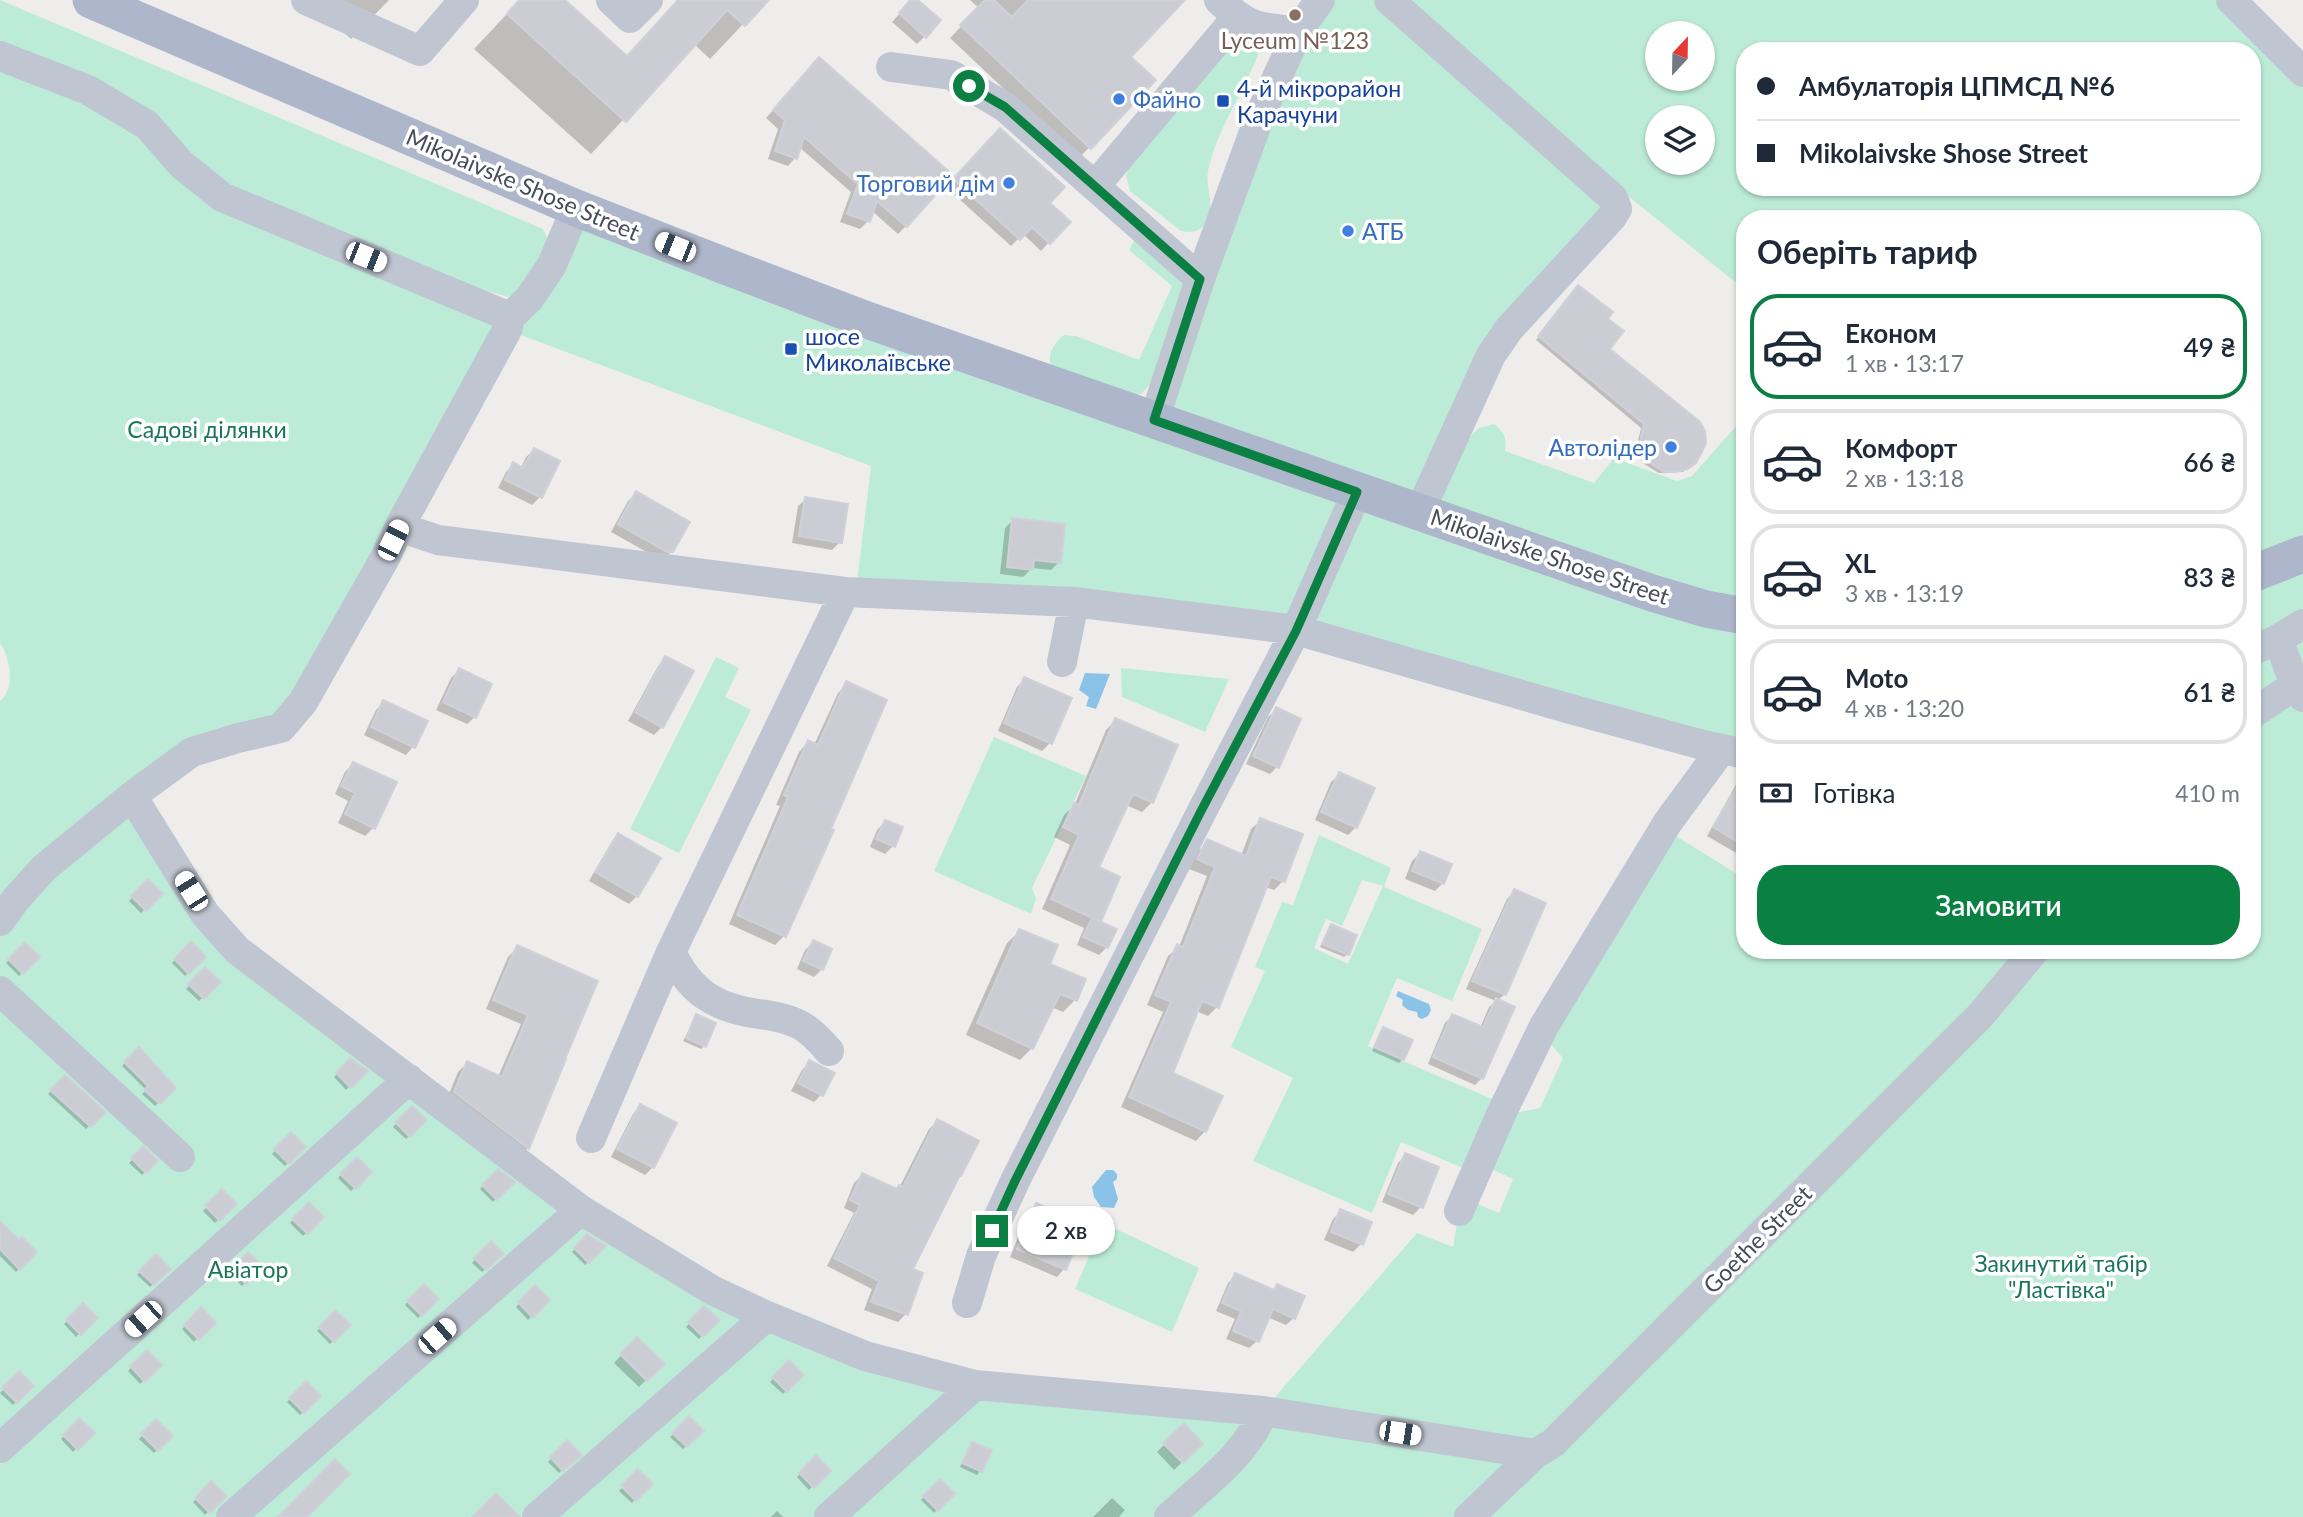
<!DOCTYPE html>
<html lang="uk">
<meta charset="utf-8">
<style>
body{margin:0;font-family:Lato,sans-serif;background:#f2f2f3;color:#1f2937;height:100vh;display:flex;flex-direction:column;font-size:26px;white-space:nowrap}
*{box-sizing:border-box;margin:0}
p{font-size:23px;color:#747a83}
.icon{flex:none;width:38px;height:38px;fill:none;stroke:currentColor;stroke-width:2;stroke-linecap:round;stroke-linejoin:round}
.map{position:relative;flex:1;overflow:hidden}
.sheet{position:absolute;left:1736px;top:210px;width:525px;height:749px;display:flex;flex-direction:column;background:#fff;border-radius:28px;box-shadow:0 2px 5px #0004}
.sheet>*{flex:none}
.hud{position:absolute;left:1736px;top:42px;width:525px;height:154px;border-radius:28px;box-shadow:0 2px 5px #0004;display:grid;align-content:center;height:154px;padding:0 21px;background:#fff}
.needle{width:46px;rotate:22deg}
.tools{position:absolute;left:1645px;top:21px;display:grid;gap:14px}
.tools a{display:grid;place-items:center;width:70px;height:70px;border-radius:50%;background:#fff;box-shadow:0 2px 5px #0004;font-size:35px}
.end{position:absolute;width:32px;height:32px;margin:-16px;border:9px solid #0b8043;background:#fff;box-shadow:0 0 0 4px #fff}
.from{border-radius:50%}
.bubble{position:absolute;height:49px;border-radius:24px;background:#fff;box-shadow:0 2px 5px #0004;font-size:23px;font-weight:600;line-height:49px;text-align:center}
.car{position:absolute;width:21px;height:42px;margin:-21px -10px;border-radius:9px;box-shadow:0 0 5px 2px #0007;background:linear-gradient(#fff 24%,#345 0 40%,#fff 0 76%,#345 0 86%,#fff 0)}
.hud b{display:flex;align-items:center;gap:24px;height:66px;font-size:26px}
.hud b+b{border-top:2px solid #e0e1e3}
.hud i{width:18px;height:18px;background:#1f2937}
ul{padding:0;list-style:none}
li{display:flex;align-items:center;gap:21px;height:105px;margin:0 14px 10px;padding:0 7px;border:4px solid #e0e1e3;border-radius:28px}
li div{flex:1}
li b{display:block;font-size:26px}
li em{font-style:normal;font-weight:600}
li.selected{border-color:#0b8043}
li>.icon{width:63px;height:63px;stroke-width:1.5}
h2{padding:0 21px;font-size:32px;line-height:84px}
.pay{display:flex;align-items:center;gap:18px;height:77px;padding:0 21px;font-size:26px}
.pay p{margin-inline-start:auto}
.action{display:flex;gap:14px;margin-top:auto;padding:14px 21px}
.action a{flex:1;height:80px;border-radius:28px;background:#0b8043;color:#fff;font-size:28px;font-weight:600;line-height:80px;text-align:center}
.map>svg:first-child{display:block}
.green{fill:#bcecd7;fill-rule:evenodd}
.water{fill:#8bc2e7}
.shadow{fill:#0003}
.building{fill:#cccdd4;stroke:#d0d1d8;stroke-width:2}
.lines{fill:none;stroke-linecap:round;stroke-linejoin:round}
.minor{stroke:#c0c6d1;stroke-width:30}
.major{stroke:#adb6ca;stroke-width:37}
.route{stroke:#0b8043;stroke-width:9}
.education-dot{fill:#8d6e63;stroke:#fff;stroke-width:2.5}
.shop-dot{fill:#3f7fe0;stroke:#fff;stroke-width:2.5}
.transit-dot{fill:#1a4fb4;stroke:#fff;stroke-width:2.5}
.labels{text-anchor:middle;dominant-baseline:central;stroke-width:7;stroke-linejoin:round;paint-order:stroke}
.education-label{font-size:23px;fill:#785e54;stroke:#fff}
.transit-label{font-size:23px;fill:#164399;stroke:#fff;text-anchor:start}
.shop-label{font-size:23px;fill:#366cbe;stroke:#fff;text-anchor:start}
.street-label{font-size:23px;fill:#464c59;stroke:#fff}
.park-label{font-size:23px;fill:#1b7559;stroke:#fff}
</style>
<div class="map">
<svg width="2303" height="1517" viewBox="0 0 2303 1517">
<rect width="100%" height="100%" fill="#efedec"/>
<path class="green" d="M0,0l543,229 6,13 -25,47 -16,8 -52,-15 -224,-95 -232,-145z
M1320,0h911l72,72v1445h-2303v-816c16,-13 10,-43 0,-58v-577l79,32 59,34 37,43 316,147 3,7 -1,7 -216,384 -144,76 72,118 360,284 300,158 398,55 154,-178 36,14 6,-36 6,-12 34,14 14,-34 -22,-10 24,-56 25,-5 23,-50 -16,-18 129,-204 69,43v71h507v-731h-507v71l-117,-94 -119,133 -41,110 11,-11 15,-4c10,8 13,13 11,27l89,32 20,-25 63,23 15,-5 53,-60v338l-449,-123 -440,-40 15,-125 -364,-136 69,-122 578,212zM1657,33h46v46h-46zM1745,51h507v136h-507zM1657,117h46v46h-46z
M1240,37h8l10,6 1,9c-15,40 -42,77 -51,119 -3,19 9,36 -3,53 -5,8 -15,9 -24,7l-51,-40 -4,-16 3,-8 106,-128z
M1138,234l53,46 -35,98 -15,16 -11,2 -77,-28c-8,-13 1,-24 11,-33l12,1 63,24 33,-74 -43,-36z
M716,657l23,11 -14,29 26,13 -72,143 -49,-24z
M1121,668l108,11 -24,53 -83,-35z
M994,737l92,39 -54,112 4,11 -5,15 -97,-43z
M1319,835l72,33 -7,19 98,42 -30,72 -55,-23 -29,68 131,56 -31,68 -67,-28 -29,71 -119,-52 40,-83 -62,-31 34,-76 -10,-4 27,-65 11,3zM1362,880l21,6 -35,78 -34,-16 12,-29 16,7z
M1103,1223l96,45 -27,64 -97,-43z"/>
<path class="water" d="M1085,673l25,1 -14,35 -10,-3 3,-9 -10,-7z
M1398,991l31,13 2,6 -3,6 -6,3 -4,-2 -1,-5 -9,-2 -6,-5 1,-5 -7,-4z
M1106,1170h7l4,4v5l-4,3 5,17 -4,9 -13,-1 -7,-10 -2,-10z"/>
<path class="shadow" d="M308,0h81l-38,39z
M520,0h42l64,57 53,-57h87l-56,59 -16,-15 -103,110 -117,-105z
M912,0h3l10,36 -8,8 -25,-22z
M970,0h203l-44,57 25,24 -76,78 -128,-121 29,-30z
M811,67l95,159 -8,8 -26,-23 -4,10 -8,8 -20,-7 11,-30 -52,-45 -4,11 -7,8 -20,-7 10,-30 -12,-11z
M992,138l55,65 21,19 -27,29 -18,-17 -12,12 -64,-58z
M1575,291l32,58 88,112 -12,11 -24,1 -15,-9 -4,-7 -2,-16 3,-13 -105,-88z
M534,450l6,47 -8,8 -34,-17 8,-16 8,-8 7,4 5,-11z
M636,494l36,57 -8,8h-5l-48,-27 17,-31z
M806,499l34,43 -8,8 -40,-7 6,-37z
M1013,520l46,42 -8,8 -19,-2 -9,9 -23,-3 5,-46z
M666,658l-4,69 -8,8 -26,-14 30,-55z
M459,670l16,47 -8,7 -31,-14 15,-32z
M1025,679l25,64 -8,8 -44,-20 19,-44z
M847,683l-63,253 -9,9 -46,-21 51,-118 -4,-1 23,-53 9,-10 6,3 24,-52z
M384,702l29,45 -7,8 -42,-20 12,-25z
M1276,710l1,57 -7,7 -24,-10 22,-47z
M1116,720l36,82 -10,10 -16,-7 -29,63 2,53 -1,1 9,25 -8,8 -22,-10 7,-17 -42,-19 28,-64 -16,-8 10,-22 10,-9 32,-76z
M353,764l20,64 -8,8 -27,-13 10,-22 -13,-7 10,-22z
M1339,775l17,52 -8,8 -33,-15 16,-38z
M1745,776v79l-2,2 -36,-21 30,-53z
M1261,820l22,61 -9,9 -9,-3 -48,120 -9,9 -12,-5 -25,63 34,57 -9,10 -75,-34 42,-95 -16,-7 21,-49 11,-9 28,-71 -18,-7 9,-18 10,-9 33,14 10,-27z
M885,822l16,6 -8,18 -8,8 -15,-7 7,-17z
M619,835l18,61 -8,8 -40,-23 22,-38z
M1420,853l23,30 -8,8 -30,-12 7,-18z
M148,882l12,12 -19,19 -12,-12z
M1515,891l-10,103 -8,7 -15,77 -7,7 -47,-21 17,-41 7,-7 28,12 9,-21 7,-6 -30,-12 41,-90z
M1331,926l17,28 -4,3 -24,-10z
M1020,931l55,69 -12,12 -12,-5 -19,41 -12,12 -54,-25 41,-92z
M813,943l9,26 -8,8 -17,-8 8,-19z
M25,944l13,13 -19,19 -13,-13z
M191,944l13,13 -19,19 -13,-13z
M517,948l79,34 -68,166 -9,9 -73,-56 12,-29 9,-9 31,14 23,-53 -35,-15 22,-52z
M205,969l13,13 -19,19 -13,-12z
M697,1016l7,30 -3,3 -18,-8z
M1384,1029l19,30 -4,4 -27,-12z
M139,1050l35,38 -19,18 -13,-12 4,-4 -24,-24z
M351,1060l14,11 -19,19 -12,-13z
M810,1062l12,32 -8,8 -23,-11 11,-21z
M65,1077l38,35 -17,17 -38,-35z
M641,1106l12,61 -8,8 -34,-18 22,-43z
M412,1108l13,13 -19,18 -13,-12z
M937,1122l-27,148 -4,44 -8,8 -34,-12 8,-21 -45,-23 27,-53 -10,-5 10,-25 8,-8 34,15 4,-4 29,-57z
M291,1134l13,13 -19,19 -13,-12z
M143,1149l13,12 -14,14 -13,-12z
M1405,1156l16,51 -8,8 -31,-13 16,-39z
M357,1159l13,13 -19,19 -13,-13z
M498,1171l14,11 -19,20 -13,-13z
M222,1192l12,12 -19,19 -12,-12z
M309,1204l13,13 -19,19 -13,-13z
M1036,1205l28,64 -7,8 -47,-20 18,-44z
M1341,1211l20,33 -8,8 -29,-12 9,-21z
M0,1224l19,19 16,9 -19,20 -16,-16z
M587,1236l16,10 -18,19 -13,-13z
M491,1243l10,11 -19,18 -10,-9z
M248,1255l13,12 -19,19 -13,-12z
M156,1256l13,13 -19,18 -13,-12z
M1236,1275l37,16 4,-5 17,32 -8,7 -19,-8 -10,24 -8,7 -23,-9 9,-20 -19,-8 12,-28z
M424,1286l13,13 -19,19 -13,-13z
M535,1288l12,12 -19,20 -12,-13z
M83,1305l12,13 -19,19 -12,-13z
M704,1308l14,12 -19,19 -13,-12z
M201,1310l12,13 -19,19 -12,-13z
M335,1313l13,12 -18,19 -13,-13z
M637,1339l25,25 -23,23 -25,-24z
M147,1352l12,13 -19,19 -12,-13z
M789,1362l13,13 -19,19 -13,-12z
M19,1374l13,12 -19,19 -13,-12z
M306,1383l13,13 -19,19 -13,-13z
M689,1418l13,13 -19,18 -13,-12z
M79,1421l13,12 -19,19 -12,-13z
M156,1421l15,15 -17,17 -15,-14z
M1183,1426l18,18 -27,26 -17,-18z
M567,1442l12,13 -20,18 -11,-11z
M973,1444l7,27 -3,4 -17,-8z
M815,1458l13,13 -19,19 -12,-13z
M638,1471l13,13 -19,19 -13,-12z
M940,1481l13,13 -19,19 -13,-13z
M212,1484l12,12 -19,19 -12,-13z
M1112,1498l13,12 -6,7h-26z
M777,1511l6,6h-12z"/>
<path class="building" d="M519,0h46l62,56 51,-56h91l-24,26 -18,-16 -101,112 -119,-108z
M910,0h8l23,20 -15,18 -27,-25z
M985,0h9l18,17 16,-17h157l-54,57 25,23 -65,69 -131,-124z
M819,57l134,118 -46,52 -30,-26 -7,21 -23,-8 11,-30 -54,-47 -7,22 -22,-8 10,-31 -12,-10z
M1000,128l65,59 -15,16 21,19 -21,22 -18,-17 -12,13 -67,-61z
M1578,285l35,27 -5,7 16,12 -14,18 90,73 5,9 1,12 -4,9 -6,11 -8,6 -14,3 -11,-1 -16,-10 -4,-8 -2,-17 3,-12 -106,-88z
M534,448l26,13 -18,37 -37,-18 8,-18 10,6z
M636,491l54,31 -17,30h-6l-49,-28z
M805,497l43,7 -6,39 -43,-7z
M1012,518l53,6 -4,39 -27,-3 -1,10 -26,-3z
M665,656l29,15 -31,57 -28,-16z
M459,668l33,16 -16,34 -33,-16z
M1024,677l48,21 -20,46 -48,-21z
M846,681l41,19 -56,129 3,1 -48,107 -49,-22 51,-118 -4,-2 24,-55 10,5z
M383,700l45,21 -13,27 -44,-21z
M1276,707l25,12 -22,49 -26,-12z
M1115,718l63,27 -25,58 -20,-9 -34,73 21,10 -19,45 -50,-23 28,-64 -16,-8 11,-24 5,2z
M353,762l44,20 -22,47 -30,-15 10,-21 -14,-7z
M1339,772l36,16 -18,40 -36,-16z
M1745,774v72l-32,-19z
M1260,818l43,16 -18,48 -14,-5 -52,131 -17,-7 -29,72 50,23 -17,36 -77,-35 42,-95 -16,-7 22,-51 6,3 32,-80 -18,-8 10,-20 39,17z
M885,820l18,7 -8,20 -19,-8z
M618,833l43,25 -23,39 -43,-25z
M1420,851l32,13 -8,20 -32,-13z
M148,879l15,15 -17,17 -15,-15z
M1514,889l32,14 -40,92 -34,-14z
M1092,918l25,11 -9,19 -25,-11z
M1331,924l26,11 -8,20 -27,-11z
M1019,929l39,16 -8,19 36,15 -9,22 -17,-7 -27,55 -56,-26z
M813,940l19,9 -9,21 -20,-9z
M191,941l15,16 -17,17 -15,-15z
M25,942l15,15 -17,17 -15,-15z
M517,945l81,36 -33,78h1l-37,90 -75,-57 13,-31 35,16 26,-62 -35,-15z
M205,967l16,15 -17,17 -16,-15z
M1496,998l19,9 -32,72 -50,-22 19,-43 31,13z
M696,1014l20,9 -10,24 -20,-9z
M1383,1027l30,13 -9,20 -30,-13z
M139,1047l37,41 -16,16 -16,-14 4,-4 -24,-24z
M350,1058l18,13 -17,17 -15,-15z
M809,1060l26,13 -12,23 -25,-13z
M65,1075l41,37 -15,15 -41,-37z
M640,1104l37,19 -23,45 -37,-19z
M412,1106l15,14 -17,17 -15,-15z
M937,1119l42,22 -18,35 -1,-1 -47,94 10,4 -15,42 -37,-13 8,-21 -45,-23 26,-53 -10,-5 12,-27 35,16 2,-4 4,2z
M291,1132l15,15 -17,17 -15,-15z
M143,1146l15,15 -12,12 -15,-15z
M1405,1153l34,14 -16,41 -35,-14z
M357,1157l15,15 -16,17 -16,-15z
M498,1169l17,13 -18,18 -15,-15z
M222,1189l15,15 -17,17 -15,-15z
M309,1202l15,15 -16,17 -16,-15z
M1036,1203l49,21 -19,46 -49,-21z
M1340,1209l32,13 -9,23 -32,-13z
M0,1221l19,19 3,-3 15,15 -17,18 -20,-21z
M587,1234l19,12 -17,17 -15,-15z
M491,1241l13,13 -18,16 -12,-12z
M248,1252l15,15 -17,17 -15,-15z
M156,1254l15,15 -17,16 -15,-14z
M1235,1273l39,17 3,-6 28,12 -10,23 -22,-10 -14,33 -26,-11 8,-20 -19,-8z
M424,1284l15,15 -17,17 -15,-15z
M535,1285l15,15 -17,18 -15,-16z
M83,1303l15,15 -17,17 -15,-15z
M704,1306l16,14 -17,17 -15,-15z
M201,1307l15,16 -17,17 -15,-15z
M335,1310l16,15 -17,17 -15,-15z
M637,1337l28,27 -18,17 -27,-27z
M147,1350l15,15 -17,17 -15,-16z
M789,1360l15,15 -17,17 -15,-15z
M19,1371l15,15 -17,17 -15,-15z
M306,1381l15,15 -17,17 -15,-15z
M689,1416l15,15 -17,16 -15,-14z
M79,1418l16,15 -17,17 -15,-15z
M156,1419l17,17 -15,15 -17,-17z
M1184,1423l19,21 -20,19 -20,-20z
M567,1440l15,15 -19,16 -13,-14z
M972,1442l20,8 -10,22 -20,-9z
M816,1455l15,16 -17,17 -15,-15z
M335,1459l15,15 -43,43h-29z
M638,1469l15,15 -17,17 -15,-15z
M940,1479l15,15 -17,17 -15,-15z
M211,1481l16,15 -17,17 -15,-15z
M496,1493l24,24h-48z"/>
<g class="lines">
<path class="minor" d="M306,0l114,51 44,-51
M611,0l19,18 18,-18
M1219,0c30,28 39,28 79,31
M1389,0l224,198 4,11 -5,8 -103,112 -18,26 -71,156
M2231,0l72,72
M0,56l88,34 59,35 34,39 41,33 288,120
M891,67l60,8 54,32 195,172
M1095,186l142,-169
M1154,420l46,-141 61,-166 37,-82 22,-31
M402,522l12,10 24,8 407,52 229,10 222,28 271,78 136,37 42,9
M2278,639l17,46 8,12
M2252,651l26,-12 25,-15
M1062,662l12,-60
M2252,714l43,-29
M132,796l73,118 32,36 344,260 131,80 55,26 98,40 110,29 288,26 272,43
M0,921l16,-22 28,-31 88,-72 60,-44 46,-14 43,-10 22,-26 82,-144 17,-36 105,-192 3,-13 19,-18 23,-34 24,-57
M671,952c19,40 44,56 88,62 15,2 33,5 46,14 9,6 17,15 24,23
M0,991l180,166
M591,1138l80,-186 174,-360
M1459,1211l43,-99 42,-86 124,-204 53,-72
M967,1303l14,-47 34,-75 186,-368 95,-183 61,-138
M0,1448l409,-369
M231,1517l350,-307
M537,1517l230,-201
M829,1517l146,-132
M1169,1517c32,-30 80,-64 94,-106
M1469,1517l66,-63 18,-11 426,-426 56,-67"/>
<path class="major" d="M91,0l485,208 149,58 142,54 785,273 54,16 39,7
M2252,574l51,-20"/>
</g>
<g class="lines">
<path class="route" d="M969,86l36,21 195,172 -46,141 203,72 -61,139 -96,182 -185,368 -23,50"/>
</g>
<circle class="education-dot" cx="1295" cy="15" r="7"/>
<g class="shop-dot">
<circle cx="1119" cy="99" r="7"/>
<circle cx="1009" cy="183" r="7"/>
<circle cx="1348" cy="231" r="7"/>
<circle cx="1671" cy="447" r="7"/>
</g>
<g class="transit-dot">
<rect x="1216" y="94" width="14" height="14" rx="3.5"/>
<rect x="784" y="342" width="14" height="14" rx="3.5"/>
</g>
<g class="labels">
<g class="education-label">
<text x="1295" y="40">Lyceum №123</text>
</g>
<g class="transit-label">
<text x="1237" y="88">4-й мікрорайон<tspan x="1237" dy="26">Карачуни</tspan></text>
<text x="805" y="336">шосе<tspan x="805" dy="26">Миколаївське</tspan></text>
</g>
<g class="shop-label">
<text x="1133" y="99">Файно</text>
<text x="995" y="183" text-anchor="end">Торговий дім</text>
<text x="1362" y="231">АТБ</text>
<text x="1657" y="447" text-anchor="end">Автолідер</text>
</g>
<g class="street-label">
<text transform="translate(523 184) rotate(23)">Mikolaivske Shose Street</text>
<text transform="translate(1550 556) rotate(19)">Mikolaivske Shose Street</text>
<text transform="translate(1757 1239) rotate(-45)">Goethe Street</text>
</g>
<g class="park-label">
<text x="207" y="429">Садові ділянки</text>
<text x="2061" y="1263">Закинутий табір<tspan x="2061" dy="26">"Ластівка"</tspan></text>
<text x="248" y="1269">Авіатор</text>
</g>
</g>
</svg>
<div class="tools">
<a><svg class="needle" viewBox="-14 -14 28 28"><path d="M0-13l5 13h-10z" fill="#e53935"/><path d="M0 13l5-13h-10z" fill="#747a83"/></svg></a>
<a><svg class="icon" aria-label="layers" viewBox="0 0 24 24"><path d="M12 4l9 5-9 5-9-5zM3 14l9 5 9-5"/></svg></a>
</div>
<i class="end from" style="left:969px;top:86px"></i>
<i class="end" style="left:992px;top:1231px"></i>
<div class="bubble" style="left:1017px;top:1206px;width:98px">2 хв</div>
<i class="car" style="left:675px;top:247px;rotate:292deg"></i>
<i class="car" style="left:366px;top:257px;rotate:112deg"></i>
<i class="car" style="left:393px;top:540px;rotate:26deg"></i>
<i class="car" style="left:191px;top:891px;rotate:328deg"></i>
<i class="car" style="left:143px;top:1319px;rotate:228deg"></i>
<i class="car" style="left:437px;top:1336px;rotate:49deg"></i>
<i class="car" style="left:1400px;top:1433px;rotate:99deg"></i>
<div class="hud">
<b><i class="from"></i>Амбулаторія ЦПМСД №6</b>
<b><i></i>Mikolaivske Shose Street</b>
</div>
<section class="sheet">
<h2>Оберіть тариф</h2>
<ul>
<li class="selected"><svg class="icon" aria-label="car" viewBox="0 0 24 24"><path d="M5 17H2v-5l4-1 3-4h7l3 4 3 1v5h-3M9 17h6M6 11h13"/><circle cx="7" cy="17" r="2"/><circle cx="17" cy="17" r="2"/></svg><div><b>Економ</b><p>1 хв · 13:17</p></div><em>49 ₴</em></li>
<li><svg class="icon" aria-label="car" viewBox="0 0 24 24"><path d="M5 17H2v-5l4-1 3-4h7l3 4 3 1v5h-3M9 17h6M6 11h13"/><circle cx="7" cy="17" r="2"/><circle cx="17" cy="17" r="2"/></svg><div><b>Комфорт</b><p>2 хв · 13:18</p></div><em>66 ₴</em></li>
<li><svg class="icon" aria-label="car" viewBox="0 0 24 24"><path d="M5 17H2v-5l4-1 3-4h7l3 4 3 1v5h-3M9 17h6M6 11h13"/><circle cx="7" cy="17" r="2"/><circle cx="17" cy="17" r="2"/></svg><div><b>XL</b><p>3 хв · 13:19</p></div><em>83 ₴</em></li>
<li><svg class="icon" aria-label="car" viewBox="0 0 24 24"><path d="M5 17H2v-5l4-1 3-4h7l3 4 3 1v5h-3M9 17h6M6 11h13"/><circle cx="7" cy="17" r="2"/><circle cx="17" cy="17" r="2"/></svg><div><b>Moto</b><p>4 хв · 13:20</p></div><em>61 ₴</em></li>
</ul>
<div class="pay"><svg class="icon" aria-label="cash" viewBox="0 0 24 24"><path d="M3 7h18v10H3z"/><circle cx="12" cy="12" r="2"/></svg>Готівка<p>410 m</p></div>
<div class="action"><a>Замовити</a></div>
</section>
</div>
